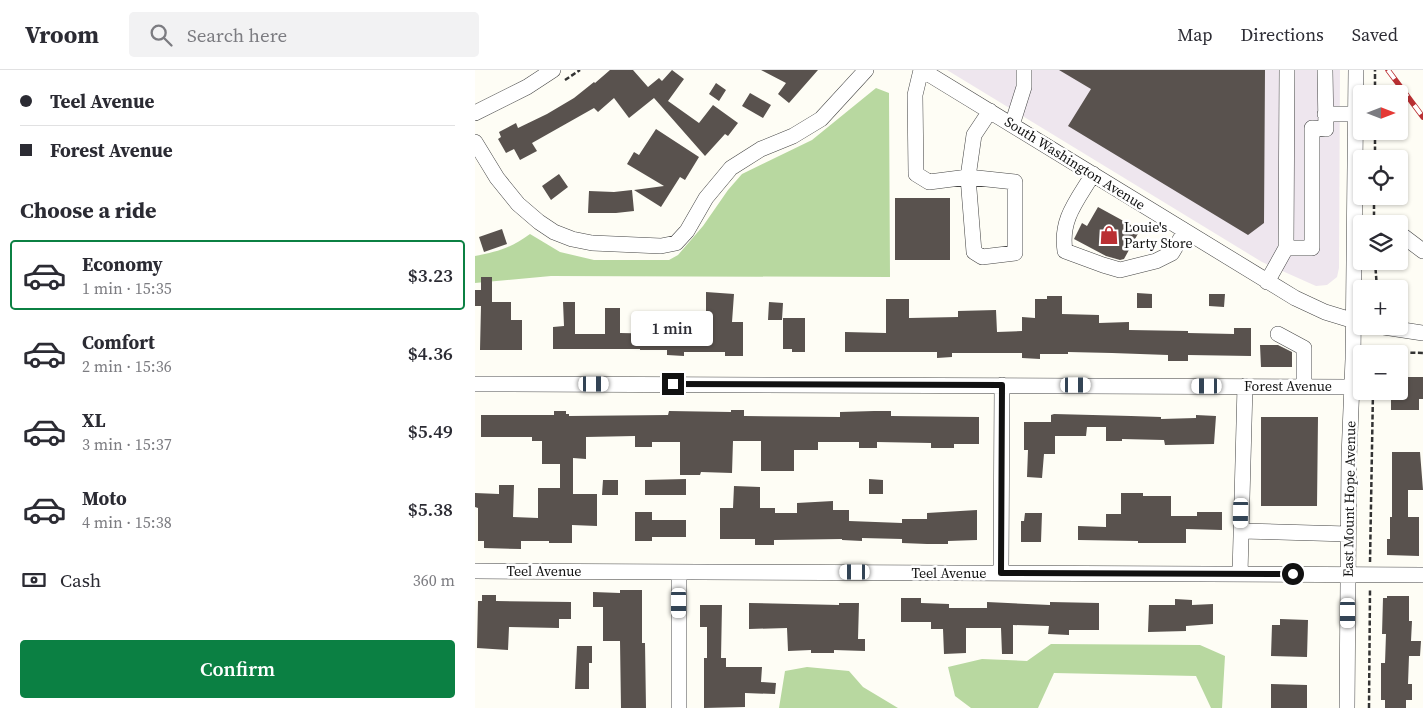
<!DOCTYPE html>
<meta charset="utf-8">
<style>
body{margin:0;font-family:"Source Serif 4",serif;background:#f2f2f3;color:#2b2b33;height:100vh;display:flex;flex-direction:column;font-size:19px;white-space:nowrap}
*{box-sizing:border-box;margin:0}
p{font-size:16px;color:#7c7c81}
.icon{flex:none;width:28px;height:28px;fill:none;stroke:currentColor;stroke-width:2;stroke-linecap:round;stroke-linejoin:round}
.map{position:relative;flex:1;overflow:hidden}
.details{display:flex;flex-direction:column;background:#fff;width:475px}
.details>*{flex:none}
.hud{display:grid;align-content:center;height:110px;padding:0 20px;background:#fff}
.needle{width:32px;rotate:90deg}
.controls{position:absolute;left:878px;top:15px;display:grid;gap:10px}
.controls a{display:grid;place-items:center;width:55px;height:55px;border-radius:5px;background:#fff;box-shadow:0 1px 4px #0004;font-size:25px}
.end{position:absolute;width:22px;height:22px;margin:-11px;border:6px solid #111;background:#fff;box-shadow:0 0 0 2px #fff}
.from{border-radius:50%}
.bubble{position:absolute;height:35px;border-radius:5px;background:#fff;box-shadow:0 1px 4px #0004;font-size:16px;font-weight:600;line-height:35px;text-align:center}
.car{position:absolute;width:15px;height:30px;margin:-15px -8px;border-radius:6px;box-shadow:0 0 4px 1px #0007;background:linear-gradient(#fff 24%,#345 0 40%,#fff 0 76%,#345 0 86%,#fff 0)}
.hud b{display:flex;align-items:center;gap:18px;height:48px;font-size:19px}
.hud b+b{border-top:1px solid #e1e1e2}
.hud i{width:12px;height:12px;background:#2b2b33}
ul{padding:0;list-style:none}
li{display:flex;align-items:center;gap:15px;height:70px;margin:0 10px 8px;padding:0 10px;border:2px solid transparent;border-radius:5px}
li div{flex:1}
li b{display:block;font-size:19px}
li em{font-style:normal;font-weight:600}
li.current{border-color:#0b8043}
li>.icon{width:45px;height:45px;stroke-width:1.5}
h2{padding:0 20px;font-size:22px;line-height:60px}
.pay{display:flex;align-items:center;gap:12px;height:55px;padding:0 20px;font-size:19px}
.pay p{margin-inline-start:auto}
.action{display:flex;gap:10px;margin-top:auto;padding:10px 20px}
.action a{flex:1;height:58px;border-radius:5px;background:#0b8043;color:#fff;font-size:20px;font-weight:600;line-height:58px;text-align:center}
header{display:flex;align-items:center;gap:30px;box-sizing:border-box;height:70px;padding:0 25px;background:#fff;border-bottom:1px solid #e1e1e2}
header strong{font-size:24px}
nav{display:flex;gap:28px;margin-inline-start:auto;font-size:18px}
.search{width:350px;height:45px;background:#f2f2f3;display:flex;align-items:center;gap:12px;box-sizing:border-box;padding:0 18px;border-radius:5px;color:#7c7c81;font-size:19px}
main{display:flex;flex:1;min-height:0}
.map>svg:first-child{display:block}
.industrial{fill:#eee6ee}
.forest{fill:#b8d8a0}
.building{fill:#59524e}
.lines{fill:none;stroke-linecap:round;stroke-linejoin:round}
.minor-casing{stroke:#444;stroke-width:16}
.path{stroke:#333;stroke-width:2.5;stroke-dasharray:5 2.5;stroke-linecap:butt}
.minor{stroke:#fff;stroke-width:15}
.rail-casing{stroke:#ba3033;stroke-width:5.5}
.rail{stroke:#fff;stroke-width:4;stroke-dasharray:11;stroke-linecap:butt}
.route{stroke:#111;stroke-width:6}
.labels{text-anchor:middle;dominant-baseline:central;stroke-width:5;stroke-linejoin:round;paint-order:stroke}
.street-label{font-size:14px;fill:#111;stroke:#fff}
.poi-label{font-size:14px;fill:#111;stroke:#fff;text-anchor:start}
</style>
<header>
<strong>Vroom</strong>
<div class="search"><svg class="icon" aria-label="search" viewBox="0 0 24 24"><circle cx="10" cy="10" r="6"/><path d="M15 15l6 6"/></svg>Search here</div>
<nav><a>Map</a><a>Directions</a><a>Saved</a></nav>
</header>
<main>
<section class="details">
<div class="hud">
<b><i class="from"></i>Teel Avenue</b>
<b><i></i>Forest Avenue</b>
</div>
<h2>Choose a ride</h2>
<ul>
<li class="current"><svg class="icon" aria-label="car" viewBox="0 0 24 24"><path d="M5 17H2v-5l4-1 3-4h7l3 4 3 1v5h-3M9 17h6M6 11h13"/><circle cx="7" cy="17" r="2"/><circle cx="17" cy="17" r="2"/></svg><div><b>Economy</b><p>1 min · 15:35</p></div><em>$3.23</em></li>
<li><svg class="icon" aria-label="car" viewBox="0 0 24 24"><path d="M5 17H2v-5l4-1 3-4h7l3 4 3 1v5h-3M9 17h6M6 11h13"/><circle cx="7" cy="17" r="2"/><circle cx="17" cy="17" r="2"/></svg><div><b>Comfort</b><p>2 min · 15:36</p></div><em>$4.36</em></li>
<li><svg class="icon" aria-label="car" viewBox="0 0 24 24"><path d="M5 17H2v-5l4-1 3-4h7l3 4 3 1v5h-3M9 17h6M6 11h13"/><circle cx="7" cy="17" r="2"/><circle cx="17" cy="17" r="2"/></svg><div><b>XL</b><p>3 min · 15:37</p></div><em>$5.49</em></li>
<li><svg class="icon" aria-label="car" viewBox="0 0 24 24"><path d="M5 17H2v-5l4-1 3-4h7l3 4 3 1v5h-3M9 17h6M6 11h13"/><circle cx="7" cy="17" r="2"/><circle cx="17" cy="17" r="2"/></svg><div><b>Moto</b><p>4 min · 15:38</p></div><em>$5.38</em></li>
</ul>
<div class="pay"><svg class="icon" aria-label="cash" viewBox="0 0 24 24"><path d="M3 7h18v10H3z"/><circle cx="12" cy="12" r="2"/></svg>Cash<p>360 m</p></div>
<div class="action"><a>Confirm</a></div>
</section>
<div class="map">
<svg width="948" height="638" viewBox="0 0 948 638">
<rect width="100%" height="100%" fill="#fefdf5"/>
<path class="industrial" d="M472,0h393l-1,198 -2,9 -10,8 -11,1 -54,-24z"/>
<path class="forest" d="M401,18l13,5 1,184 -339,-1 -76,7v-27c22,-4 36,-8 55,-22l30,18 34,8h75l9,-5 25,-29 25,-36 14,-16 70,-34z
M576,574l149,1 25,11 -3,52h-11l-15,-32 -142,-3 -16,35h-67l-16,-12 -7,-29 34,-8 45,2z
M332,597l42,4 14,16 35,21h-119l6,-37z"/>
<path class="building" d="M135,0h23l15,17 11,-9 3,3 10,-11 12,9 -16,22 31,22 14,-18 25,18 -10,13 -3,-2 -20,22 -51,-58 -25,20 -15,-20 -16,14 -4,-4 -62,35 5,8 -17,9 -6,-11 -8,4 -8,-14 3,-2 -2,-5 17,-9 2,5 29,-14 27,-16 20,-16 1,1z
M286,0h57l-29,33 -11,-9 8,-11z
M584,0h206l-1,153 -16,12 -180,-109 23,-37z
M241,13l10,7 -7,11 -10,-7z
M275,23l21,12 -8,13 -21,-12z
M181,59l43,28 -14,23 -5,-3 -19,30 -27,-17 30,-4 -37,-22 7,-12 5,3z
M84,104l9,13 -17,13 -9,-14z
M157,120l2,21 -18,2h-28l1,-22 25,1z
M420,128h55v62h-55z
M623,137l42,23 -16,29 -4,1 -14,-4 -32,-17 8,-16 5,3z
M27,159l5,15 -23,8 -5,-15z
M6,207h11v25h19v18h11v30h-42l1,-44h-6v-16h6z
M231,222l28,2 -2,28h11v34h-18v-4h-41v4l-17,-1v-5h-27v-1h-87v-22l11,-1 -1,-24h12v32h30v-26h15v25l48,1v-8h38z
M662,223l15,1v14h-15z
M734,224h16l-1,13 -15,-1z
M572,226h15v18l37,1v8l30,-1v8l59,1v2l46,1v-6h17v28l-63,-1v6h-20v-6l-56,-2 -44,-1v2h-28v5l-18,-1v-5h-70v4l-15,1v-6h-92v-20l41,1v-34h23v19l49,-1v-6l38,-1 1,22 25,-1v-14l13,1v-19h12z
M294,232l14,1 -1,17h-14z
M308,248h22v34h-13v-3h-9z
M785,275h18l14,7v15h-31z
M924,307h24v22h-4v11h-28v-19h8z
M256,340h13v6l96,1v-5l34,-1h17v5l88,1v27h-25v4h-23v-5l-54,-1v6h-18v-6h-41v8h-24v21h-33v-30h-28l-1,32 -31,-1 -1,3h-20v-33h-28v5h-17v-11l-49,1v22l-13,-1v36h24v32l-25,-1v18h-23v-2h-28v8l-37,-1v-7h-6v-33l-3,-1v-14l24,1v-9h15l-1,32 25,1v-30h22v-24h-18v-23h-10v-4h-51v-22h73v-4h12v3h3v2l99,-1 1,-4 62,1z
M579,344l77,2 30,1v2l35,-1v-3l20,1 -2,28 -49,1 -1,-5 -42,-1v2h-16v-14h-19l-1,9h-31v18h-11l-2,24 -15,-1 1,-27h-4v-28h27v-7z
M786,347h57l-1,89h-56z
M917,382h28l3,38h-15v27h11v39l-32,-1v-16h3v-22h2z
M211,409v16h-41v-15z
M394,409l14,1v14h-14z
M128,410h15v15h-16z
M259,416l26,1v21h15v5h22v-10l36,-2v9h16v11l53,2v-4h25v-6l50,-3v30l-29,1v3h-21l-25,-1v-4l-40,-1v3l-20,-1v-1l-68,1v5h-19v-6h-35v-31h13z
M646,423h22v3h28v20h26v-4h25v18l-36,-1v14h-48v-2l-60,-1v-14l28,1v-13h15z
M160,442h17v8h34v17h-34v4h-17z
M550,443h17l-1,29h-20v-21h3z
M145,520h22v53h3l1,65h-25l-1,-67h-17v-34h-10v-15l27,1z
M7,525h14v6l75,1v17h-12v9l-50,-1 -1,23 -31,-2 1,-47h4z
M912,526h22v25h3l-1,20h10l-1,15h-11l-1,28h4v16h-6v8h-21v-8h-4v-37h4l1,-29h-4l1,-36h4z
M426,528h20v5l28,1v4h38v-6l63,3v-3l49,1v27h-30v5l-21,-1 1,-8 -36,-1v29h-11l-1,-26h-35v25l-22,1 -1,-25h-12v-7h-30z
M700,529l17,1v5l21,-1v20l-27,2v5l-38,1 1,-27h26z
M274,533l90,2v-2h20l-1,36h7v12l-31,-1v3h-23v-3l-23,1 -1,-23 -38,1z
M225,535h22l-1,53h5v9h36l-1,15 15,1 -1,11 -30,-1v14l-41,1v-50h3v-31h-7z
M805,549l28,1 -1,37 -36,-1 1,-31h8z
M102,576h15v17h-3v26h-14z
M796,614l36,1v23h-36z"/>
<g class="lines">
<g class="minor-casing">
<path id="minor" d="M446,0l-6,25 1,79 13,8 39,-5 6,-42 16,-24
M447,0l373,228 30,14 36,11
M0,43l52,-26 26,-17
M850,44h31
M537,55l12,-38v-17
M0,72l22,36 21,26 21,18 15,10 18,7 20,4 69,3 15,-3 11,-12 19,-33 25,-30 30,-19 32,-13 28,-17 45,-49
M618,104c-16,27 -33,45 -28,77l38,14 17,5 36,-9 16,-8 13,-22
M493,107l47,5v71l-33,4 -8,-5z
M924,163l24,18
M811,178h26v-120l14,1 -1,-59
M792,212l19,-34 1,-178
M902,256l46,7
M803,264l26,14v38
M0,314l876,3
M766,461l107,3
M0,501l948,4
M526,503l1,-188
M765,504l5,-188
M204,638v-136
M872,638l2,-251 4,-98 3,-289"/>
</g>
<path class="path" d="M90,10l15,-10
M900,24v-24
M900,89v-28
M899,154v-28
M900,191l2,28
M906,284l3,-2 39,1
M895,492l3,-171
M894,638l1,-118"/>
<use href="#minor" class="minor"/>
<g class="rail-casing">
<path id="rail" d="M913,0l35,47"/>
</g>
<use href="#rail" class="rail"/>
</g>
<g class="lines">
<path class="route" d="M198,314l329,1 -1,188 292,1"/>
</g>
<defs>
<g id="shop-bare" transform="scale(1.5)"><path d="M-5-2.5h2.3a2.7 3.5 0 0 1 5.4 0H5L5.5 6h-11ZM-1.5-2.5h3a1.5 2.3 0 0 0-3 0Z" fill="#ba3033" stroke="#fff" stroke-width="2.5" paint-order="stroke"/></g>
</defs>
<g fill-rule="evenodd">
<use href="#shop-bare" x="634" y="165"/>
</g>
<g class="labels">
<g class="street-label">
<text transform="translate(600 93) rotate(32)">South Washington Avenue</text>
<text x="813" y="316">Forest Avenue</text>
<text transform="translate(874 429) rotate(-89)">East Mount Hope Avenue</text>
<text x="69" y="501">Teel Avenue</text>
<text x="474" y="503">Teel Avenue</text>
</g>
<g class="poi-label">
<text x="649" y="157">Louie's<tspan x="649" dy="16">Party Store</tspan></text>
</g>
</g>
</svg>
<div class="controls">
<a><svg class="needle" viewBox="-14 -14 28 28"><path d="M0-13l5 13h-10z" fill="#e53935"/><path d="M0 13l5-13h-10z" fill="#7c7c81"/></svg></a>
<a><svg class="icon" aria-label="locate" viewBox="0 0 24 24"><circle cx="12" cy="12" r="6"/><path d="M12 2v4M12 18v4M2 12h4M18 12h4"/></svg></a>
<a><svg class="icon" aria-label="layers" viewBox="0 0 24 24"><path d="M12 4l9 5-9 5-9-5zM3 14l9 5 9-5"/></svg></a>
<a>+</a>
<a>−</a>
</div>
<i class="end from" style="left:818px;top:504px"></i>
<i class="end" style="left:198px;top:314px"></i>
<div class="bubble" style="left:156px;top:241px;width:82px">1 min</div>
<i class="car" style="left:119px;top:314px;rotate:90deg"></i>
<i class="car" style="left:601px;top:315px;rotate:90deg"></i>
<i class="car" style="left:732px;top:316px;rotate:270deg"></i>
<i class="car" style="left:766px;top:443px;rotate:181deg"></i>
<i class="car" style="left:380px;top:502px;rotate:270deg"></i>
<i class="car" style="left:204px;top:533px;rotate:180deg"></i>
<i class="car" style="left:873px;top:543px;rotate:180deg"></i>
</div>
</main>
